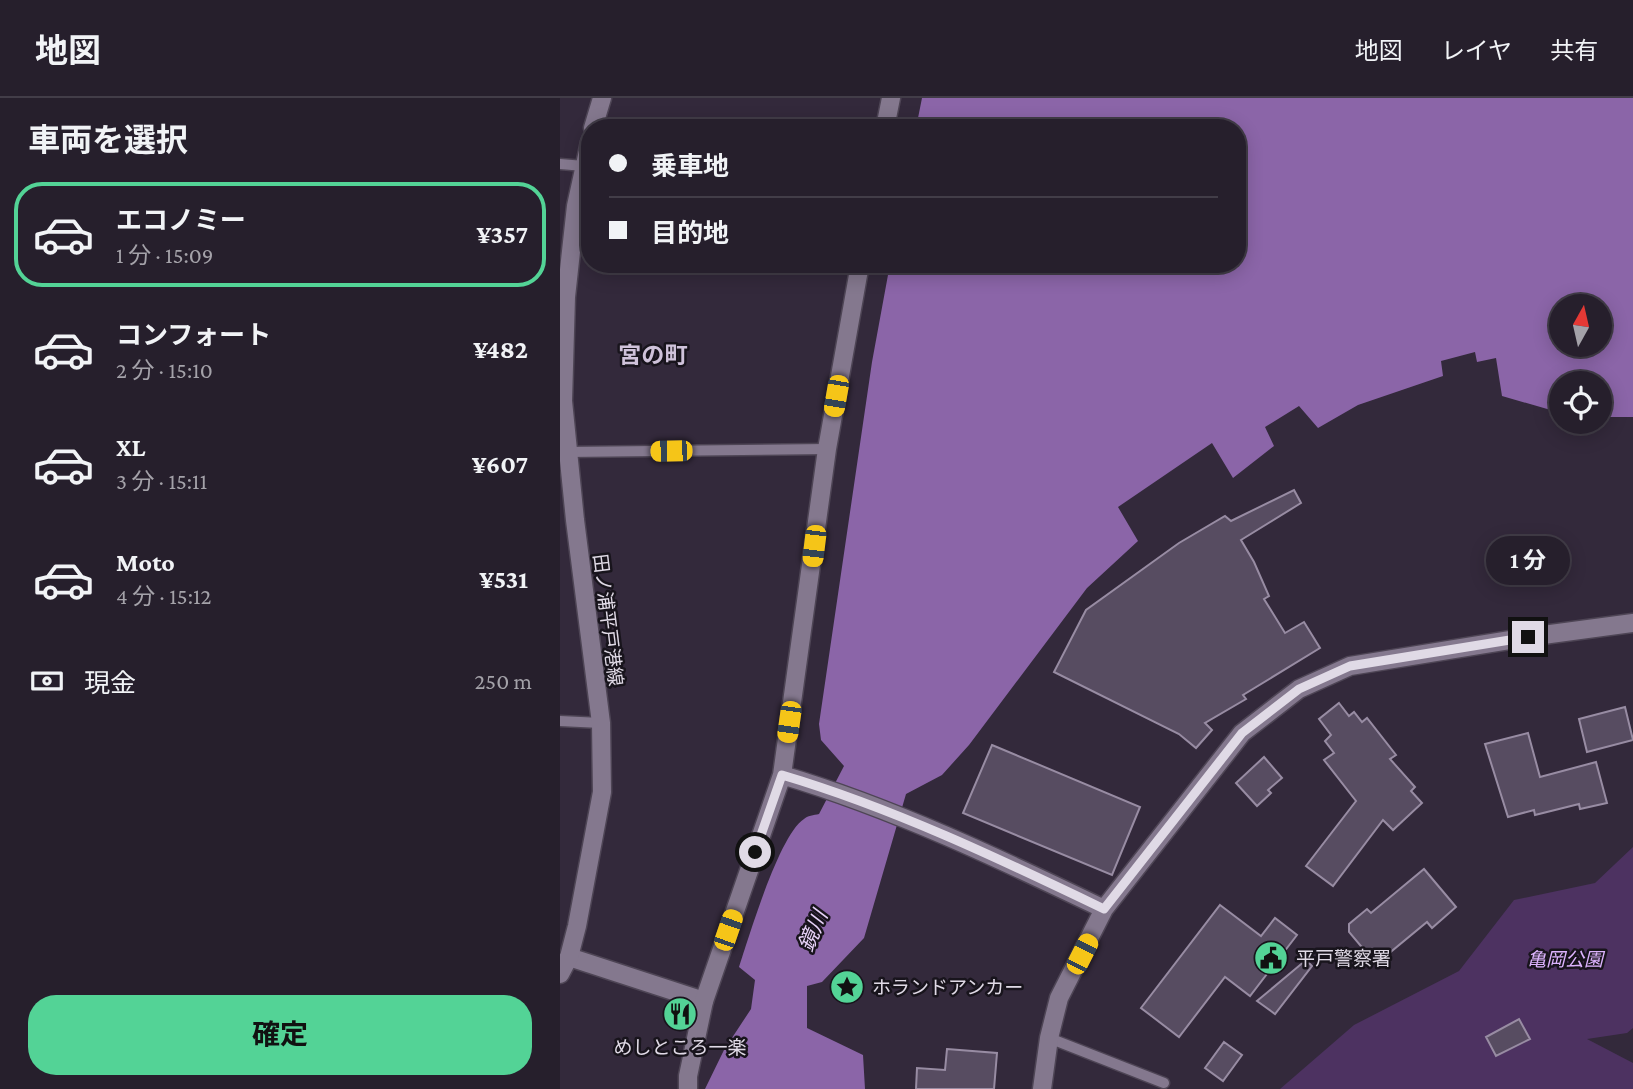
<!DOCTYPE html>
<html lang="ja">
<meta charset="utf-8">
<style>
body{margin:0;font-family:"Crimson Pro","Noto Sans JP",serif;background:#322c38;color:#f1f3f6;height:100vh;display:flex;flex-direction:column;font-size:26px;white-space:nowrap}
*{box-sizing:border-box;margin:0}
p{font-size:23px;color:#a4a2a9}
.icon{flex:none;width:38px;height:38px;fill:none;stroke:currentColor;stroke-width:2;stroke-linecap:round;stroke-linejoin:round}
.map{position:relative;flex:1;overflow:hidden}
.details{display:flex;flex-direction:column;background:#261f2c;width:560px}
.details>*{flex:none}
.banner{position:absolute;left:21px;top:21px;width:665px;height:154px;border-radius:28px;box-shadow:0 4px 18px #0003,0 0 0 2px #423d48;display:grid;align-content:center;height:154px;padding:0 28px;background:#261f2c}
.needle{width:46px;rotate:8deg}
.fabs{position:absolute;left:989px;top:196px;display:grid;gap:14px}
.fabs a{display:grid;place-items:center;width:63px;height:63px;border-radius:50%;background:#261f2c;box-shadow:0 4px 18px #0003,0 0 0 2px #423d48;font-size:35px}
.end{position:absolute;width:32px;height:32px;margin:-16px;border:9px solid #e0dae6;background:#111;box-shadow:0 0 0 4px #111}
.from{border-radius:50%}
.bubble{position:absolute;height:49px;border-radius:24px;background:#261f2c;box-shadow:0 4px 18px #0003,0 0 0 2px #423d48;font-size:23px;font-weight:700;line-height:49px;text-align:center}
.car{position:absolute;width:21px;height:42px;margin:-21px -10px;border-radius:9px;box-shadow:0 0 5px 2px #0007;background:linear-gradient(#f5c518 24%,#345 0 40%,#f5c518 0 76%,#345 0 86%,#f5c518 0)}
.banner b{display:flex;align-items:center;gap:24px;height:66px;font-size:26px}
.banner b+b{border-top:2px solid #423d48}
.banner i{width:18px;height:18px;background:#f1f3f6}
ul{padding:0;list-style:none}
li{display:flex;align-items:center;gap:21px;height:105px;margin:0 14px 10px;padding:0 14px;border:4px solid transparent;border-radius:28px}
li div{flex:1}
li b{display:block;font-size:26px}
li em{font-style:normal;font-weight:700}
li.on{border-color:#53d396}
li>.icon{width:63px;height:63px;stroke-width:1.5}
h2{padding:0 28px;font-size:32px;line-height:84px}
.pay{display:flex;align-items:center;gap:18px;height:77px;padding:0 28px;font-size:26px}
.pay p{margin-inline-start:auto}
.cta{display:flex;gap:14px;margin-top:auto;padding:14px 28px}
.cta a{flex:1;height:80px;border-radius:28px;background:#53d396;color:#111;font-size:28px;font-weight:700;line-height:80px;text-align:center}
header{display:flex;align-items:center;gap:42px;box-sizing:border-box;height:98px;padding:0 35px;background:#261f2c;border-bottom:2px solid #423d48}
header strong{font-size:33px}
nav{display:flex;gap:38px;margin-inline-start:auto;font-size:24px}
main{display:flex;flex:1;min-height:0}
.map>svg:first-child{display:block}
.green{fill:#4d3261}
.water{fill:#8b65a8;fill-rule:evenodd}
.building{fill:#574c61;stroke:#988ca3;stroke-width:2}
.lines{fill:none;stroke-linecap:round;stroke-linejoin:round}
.service-casing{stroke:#4e4555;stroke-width:13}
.minor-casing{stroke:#4e4555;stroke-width:21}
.tertiary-casing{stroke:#4e4555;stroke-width:21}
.secondary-casing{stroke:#4e4555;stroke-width:21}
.service{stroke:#84788e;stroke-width:10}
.minor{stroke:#84788e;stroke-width:18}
.tertiary{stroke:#84788e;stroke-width:18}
.secondary{stroke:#84788e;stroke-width:18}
.route{stroke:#e0dae6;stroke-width:9}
.labels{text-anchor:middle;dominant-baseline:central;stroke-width:5;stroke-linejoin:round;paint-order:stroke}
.street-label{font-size:19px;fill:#e0dae6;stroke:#18141c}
.poi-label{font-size:19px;fill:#e0dae6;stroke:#18141c;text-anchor:start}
.park-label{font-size:19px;font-style:italic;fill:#dcb3fd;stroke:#18141c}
.water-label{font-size:21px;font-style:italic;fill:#e8d3f9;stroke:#18141c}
.quarter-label{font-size:23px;font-weight:bold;fill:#cfc2da;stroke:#18141c}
</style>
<header>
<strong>地図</strong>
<nav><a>地図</a><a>レイヤ</a><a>共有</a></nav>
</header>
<main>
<section class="details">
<h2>車両を選択</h2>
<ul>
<li class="on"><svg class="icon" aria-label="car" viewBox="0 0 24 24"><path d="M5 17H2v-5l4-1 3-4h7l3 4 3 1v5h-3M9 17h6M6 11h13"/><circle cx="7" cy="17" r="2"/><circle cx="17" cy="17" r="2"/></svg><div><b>エコノミー</b><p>1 分 · 15:09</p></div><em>¥357</em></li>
<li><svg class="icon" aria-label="car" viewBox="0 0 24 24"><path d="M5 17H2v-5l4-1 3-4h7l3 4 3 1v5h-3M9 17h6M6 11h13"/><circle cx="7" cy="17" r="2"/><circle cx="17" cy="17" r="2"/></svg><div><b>コンフォート</b><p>2 分 · 15:10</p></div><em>¥482</em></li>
<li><svg class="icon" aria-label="car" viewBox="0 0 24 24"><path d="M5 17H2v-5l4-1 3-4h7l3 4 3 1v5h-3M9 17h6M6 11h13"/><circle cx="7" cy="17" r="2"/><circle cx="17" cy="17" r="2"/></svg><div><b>XL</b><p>3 分 · 15:11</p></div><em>¥607</em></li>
<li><svg class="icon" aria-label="car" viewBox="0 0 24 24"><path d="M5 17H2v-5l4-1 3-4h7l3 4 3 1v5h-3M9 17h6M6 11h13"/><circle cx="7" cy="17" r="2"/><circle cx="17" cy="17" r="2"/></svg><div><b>Moto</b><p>4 分 · 15:12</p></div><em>¥531</em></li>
</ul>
<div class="pay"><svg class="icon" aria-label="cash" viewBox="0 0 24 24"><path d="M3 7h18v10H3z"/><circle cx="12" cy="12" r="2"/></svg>現金<p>250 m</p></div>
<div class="cta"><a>確定</a></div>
</section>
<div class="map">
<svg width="1073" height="991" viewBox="0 0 1073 991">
<rect width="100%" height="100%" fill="#33293b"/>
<path class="green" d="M1073,749v181l-6,5 -40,6 46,24v26h-353l74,-64 105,-54 55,-71 81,-17z"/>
<path class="water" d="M362,0h711v319h-33v-34h-39v30l-59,-17 -6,-38 -19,4 -2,-10 -34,9 2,15 -85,29 -40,23 -19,-22 -34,21 9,19 -41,32 -21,-35 -94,64 20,34 -51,47 -118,157 -27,30 -36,19 -42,144 -42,44 -15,4v42l56,27 2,34h-160l19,-39 27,-41 4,-29 -16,-13c10,-30 40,-132 65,-148 3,-3 10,-4 15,-5l25,-48 -23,-26 -2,-16 53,-362 18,-98h347v-136h-321zM1001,208h39v39h-39z"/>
<path class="building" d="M734,392l7,13 -60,37 13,22 15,34 -5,3 21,34 19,-11 16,26 -77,47 3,4 -41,24 7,7 -16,18 -17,-14 -125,-62 32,-62 93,-67 46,-27 6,5z
M779,605l10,13 5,-4 8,10 5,-4 29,37 -6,4 25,28 -4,4 11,12 -29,27 -10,-10 -50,66 -27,-20 50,-65 -32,-41 10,-7 -9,-12 6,-6 -12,-16z
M1065,609l8,33 -46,12 -8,-33z
M968,635l12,44 56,-15 11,41 -27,6 -1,-5 -44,11 -1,-5 -26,7 -23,-73z
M432,647l148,62 -28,68 -149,-62z
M704,659l18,21 -14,12 3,3 -14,13 -21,-23z
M864,771l32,38 -24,21 -5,-6 -51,42 -27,-32v-8l18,-15 4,4z
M660,807l41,31 14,-18 22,17 -47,61 -25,-19 -46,60 -38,-29z
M746,862l6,6 -37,48 -18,-13z
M959,921l11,20 -34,17 -10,-19z
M664,944l18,13 -19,26 -18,-13z
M387,951l50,4 -3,36h-78l1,-21 28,2z"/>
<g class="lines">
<g class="service-casing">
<path id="service" d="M0,66l24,2
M7,354l260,-3
M0,623l41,2
M489,940l115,45"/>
</g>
<g class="minor-casing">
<path id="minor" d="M9,859l135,44"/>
</g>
<g class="tertiary-casing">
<path id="tertiary" d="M325,30l6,-30
M222,677c111,33 218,84 322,134
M128,991v-13l16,-75 78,-226 45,-326 33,-185
M482,991l7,-51 10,-40 45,-89 138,-176 57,-44 51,-23 178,-29 105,-14"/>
</g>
<g class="secondary-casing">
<path id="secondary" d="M33,30l9,-30
M0,876l9,-17 8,-31 25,-134 -1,-69 -26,-203 -12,-119 3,-104 10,-91 14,-64"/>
</g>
<use href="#service" class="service"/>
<use href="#minor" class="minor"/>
<use href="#tertiary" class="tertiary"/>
<use href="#secondary" class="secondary"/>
</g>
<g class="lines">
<path class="route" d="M195,754l27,-77c111,33 218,84 322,134l138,-176 57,-44 51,-23 178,-29"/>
</g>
<defs>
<g id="civic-disc" transform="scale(1.75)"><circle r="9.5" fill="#53d396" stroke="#18141c"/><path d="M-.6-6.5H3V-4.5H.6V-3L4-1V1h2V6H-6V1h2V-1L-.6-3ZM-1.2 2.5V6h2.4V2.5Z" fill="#111"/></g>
<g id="sight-disc" transform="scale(1.75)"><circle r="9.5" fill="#53d396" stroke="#18141c"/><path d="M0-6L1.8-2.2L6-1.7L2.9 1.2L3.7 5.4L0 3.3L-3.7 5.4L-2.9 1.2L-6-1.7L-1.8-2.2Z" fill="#111"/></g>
<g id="restaurant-disc" transform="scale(1.75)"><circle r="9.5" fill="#53d396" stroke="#18141c"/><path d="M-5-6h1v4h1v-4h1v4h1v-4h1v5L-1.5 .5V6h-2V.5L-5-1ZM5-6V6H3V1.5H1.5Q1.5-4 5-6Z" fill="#111"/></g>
</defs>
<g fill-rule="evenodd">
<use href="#civic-disc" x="711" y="860"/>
<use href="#sight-disc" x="287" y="889"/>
<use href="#restaurant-disc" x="120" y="916"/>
</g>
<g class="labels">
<g class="street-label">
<text transform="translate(48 522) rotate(83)">田ノ浦平戸港線</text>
</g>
<g class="poi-label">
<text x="736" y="860">平戸警察署</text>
<text x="312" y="889">ホランドアンカー</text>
<text x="120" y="949" text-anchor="middle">めしところ一楽</text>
</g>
<g class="park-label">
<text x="1005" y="861">亀岡公園</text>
</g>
<g class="water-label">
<text transform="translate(253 833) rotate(-67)">鏡川</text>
</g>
<g class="quarter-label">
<text x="93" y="257">宮の町</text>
</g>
</g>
</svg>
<div class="fabs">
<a><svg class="needle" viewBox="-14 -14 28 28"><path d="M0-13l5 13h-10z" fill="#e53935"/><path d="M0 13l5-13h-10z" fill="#a4a2a9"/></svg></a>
<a><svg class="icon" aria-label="locate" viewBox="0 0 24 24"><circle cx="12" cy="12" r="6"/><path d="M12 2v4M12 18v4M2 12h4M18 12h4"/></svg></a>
</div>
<i class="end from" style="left:195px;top:754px"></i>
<i class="end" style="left:968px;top:539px"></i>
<div class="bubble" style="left:926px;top:438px;width:84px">1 分</div>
<i class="car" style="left:276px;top:298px;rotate:190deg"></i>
<i class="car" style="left:111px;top:353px;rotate:269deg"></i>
<i class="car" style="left:254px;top:448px;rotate:187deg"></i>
<i class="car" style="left:229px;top:624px;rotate:188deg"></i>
<i class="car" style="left:168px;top:832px;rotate:19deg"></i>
<i class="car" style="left:522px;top:856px;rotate:27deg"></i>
<div class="banner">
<b><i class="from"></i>乗車地</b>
<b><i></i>目的地</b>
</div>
</div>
</main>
